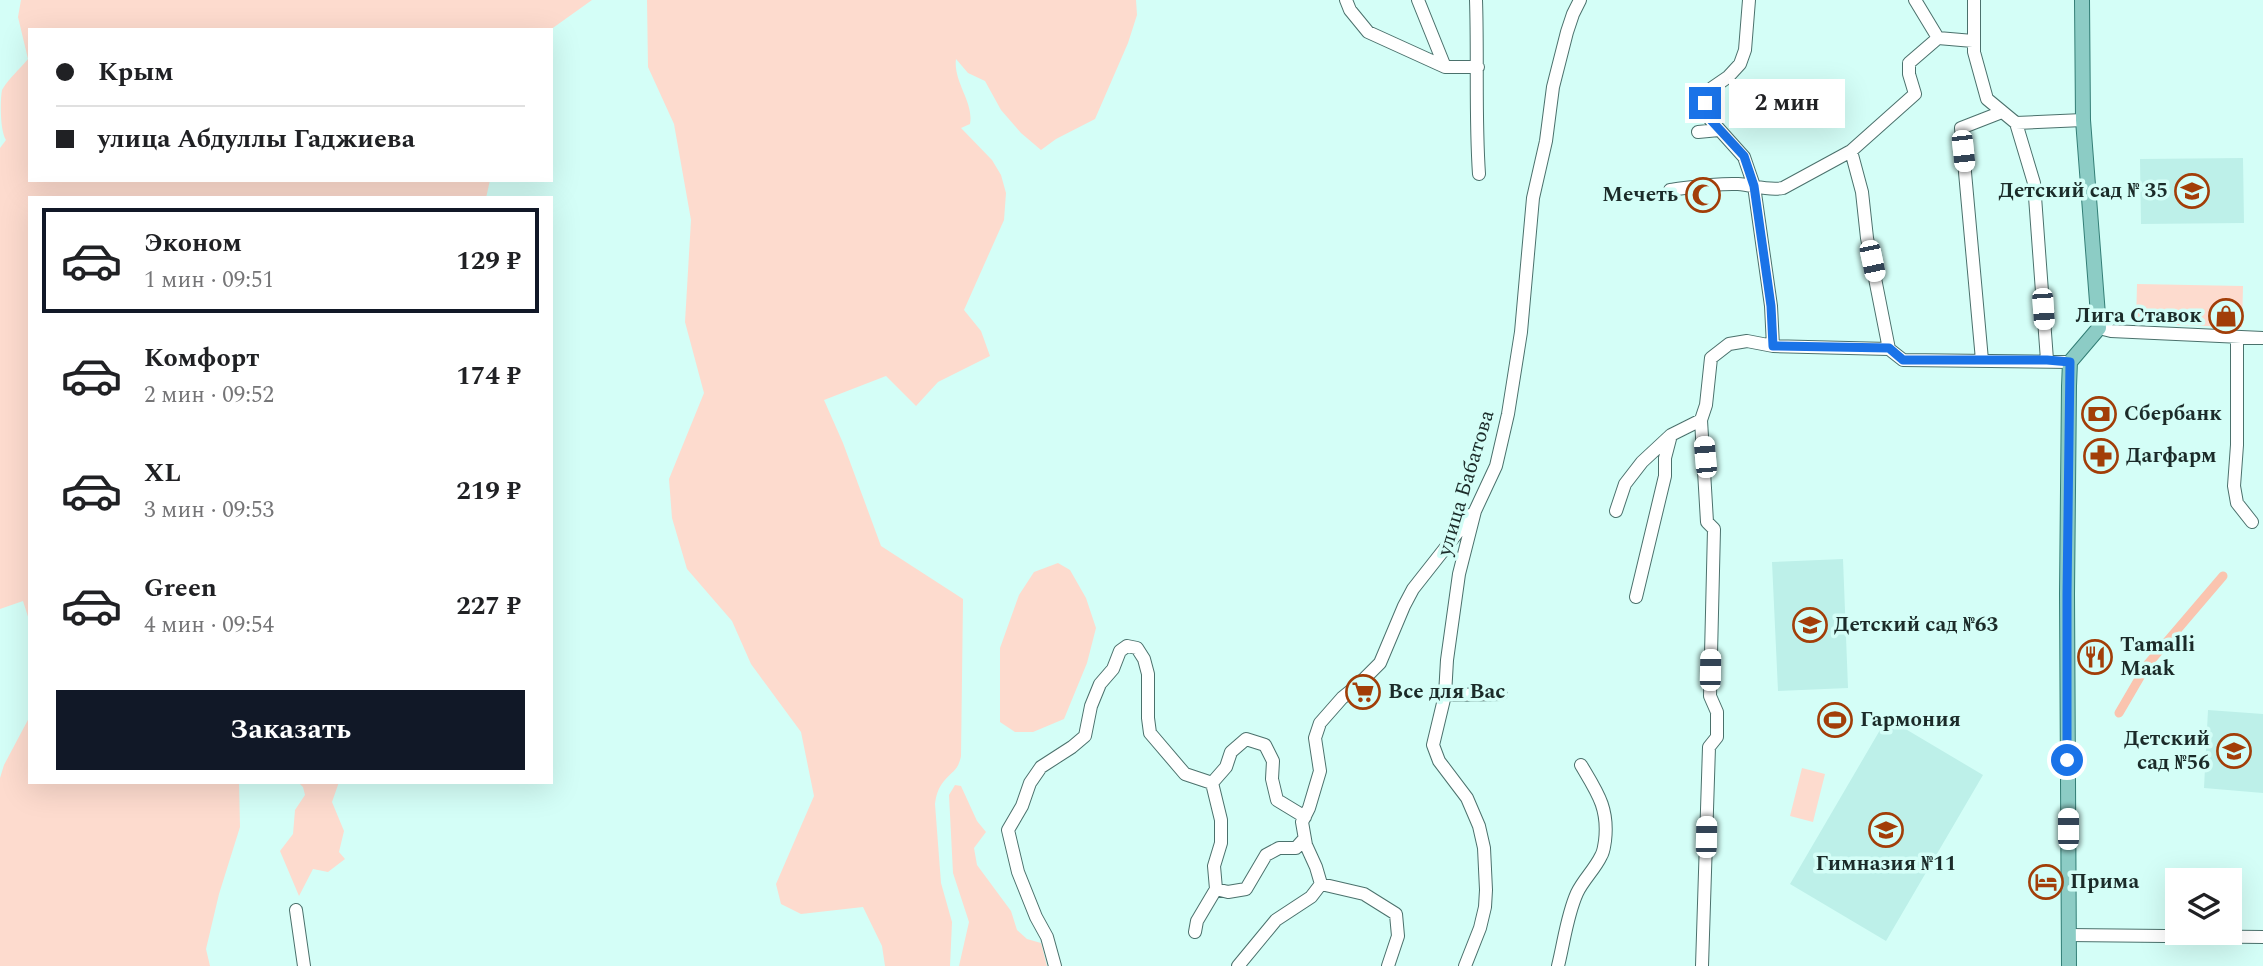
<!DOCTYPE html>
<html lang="ru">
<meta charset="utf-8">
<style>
body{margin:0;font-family:Spectral,serif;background:#f2f2f2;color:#202124;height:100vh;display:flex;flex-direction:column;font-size:26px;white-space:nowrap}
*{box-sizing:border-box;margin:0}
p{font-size:23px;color:#757577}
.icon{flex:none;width:38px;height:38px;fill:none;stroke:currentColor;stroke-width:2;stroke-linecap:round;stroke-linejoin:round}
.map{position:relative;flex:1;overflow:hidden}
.panel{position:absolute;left:28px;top:196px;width:525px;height:588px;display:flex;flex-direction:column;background:#fff;border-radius:0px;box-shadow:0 7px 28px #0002}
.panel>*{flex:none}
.top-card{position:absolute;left:28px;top:28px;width:525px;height:154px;border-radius:0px;box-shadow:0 7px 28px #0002;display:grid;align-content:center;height:154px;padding:0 28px;background:#fff}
.controls{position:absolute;left:2165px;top:868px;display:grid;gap:14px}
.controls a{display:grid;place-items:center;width:77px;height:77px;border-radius:0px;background:#fff;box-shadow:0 7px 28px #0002;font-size:35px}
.end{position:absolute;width:32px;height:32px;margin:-16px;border:9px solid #1a73e8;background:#fff;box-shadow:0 0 0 4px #fff}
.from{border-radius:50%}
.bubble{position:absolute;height:49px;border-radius:0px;background:#fff;box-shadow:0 7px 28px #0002;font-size:23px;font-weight:700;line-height:49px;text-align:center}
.car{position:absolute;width:21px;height:42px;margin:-21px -10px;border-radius:9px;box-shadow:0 0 5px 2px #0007;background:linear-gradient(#fff 24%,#345 0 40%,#fff 0 76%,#345 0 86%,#fff 0)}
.top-card b{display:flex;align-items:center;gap:24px;height:66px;font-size:26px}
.top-card b+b{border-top:2px solid #e0e0e0}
.top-card i{width:18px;height:18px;background:#202124}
ul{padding:12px 0 0;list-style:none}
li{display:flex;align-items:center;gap:21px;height:105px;margin:0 14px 10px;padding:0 14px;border:4px solid transparent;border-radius:0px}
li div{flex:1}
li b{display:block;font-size:26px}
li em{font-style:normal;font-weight:700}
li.on{border-color:#111827}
li>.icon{width:63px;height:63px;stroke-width:1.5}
.action{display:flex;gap:14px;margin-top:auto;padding:14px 28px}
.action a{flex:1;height:80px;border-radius:0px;background:#111827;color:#fff;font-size:28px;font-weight:700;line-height:80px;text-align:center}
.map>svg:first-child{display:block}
.built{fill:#bdf0e9}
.green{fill:#fddbce}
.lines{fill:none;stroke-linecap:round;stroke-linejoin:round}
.canal{stroke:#fac4af;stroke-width:9}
.minor-casing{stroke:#4b716c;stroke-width:14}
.major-casing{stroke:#337e76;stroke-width:16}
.minor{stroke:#fff;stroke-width:12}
.major{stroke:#8cccc5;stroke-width:14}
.route{stroke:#1a73e8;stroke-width:9}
.labels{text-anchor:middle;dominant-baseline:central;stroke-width:7;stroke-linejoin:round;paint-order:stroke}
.poi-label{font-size:21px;font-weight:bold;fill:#1b2b29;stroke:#d4fef7;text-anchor:start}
.street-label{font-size:21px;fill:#1b2b29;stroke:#d4fef7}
</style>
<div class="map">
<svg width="2263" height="966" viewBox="0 0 2263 966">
<rect width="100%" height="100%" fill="#d4fef7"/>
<path class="built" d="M2243,158l1,65 -103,1 -1,-65z
M1843,559l5,129 -70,3 -6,-129z
M2208,710l55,4v79l-59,-5z
M1887,718l96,57 -97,166 -96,-57z"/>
<path class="green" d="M21,0h571l-42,30h-520v150h460l-4,18h-456v425l-7,-22 -23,8v-461l6,-8c-6,-9 -6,-39 -4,-50 6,-11 18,-21 26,-31l-10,-42z
M647,0h489l1,15 -9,28 -33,76 -39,20 -15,11 -20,-17 -20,-23 -16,-29 -17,-8 -12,-14c-3,23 18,43 14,65l-9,4 31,32 9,15 5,18 -2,27 -40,90 17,21 9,25 -52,26 -22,24 -30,-30 -62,24 19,43 38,103 82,53 -2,157c-3,15 -8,14 -17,25 -6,7 -8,15 -9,23l6,79 11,39 -2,44h-65l-3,-20 -19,-39 -62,7 -20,-10 -5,-20 38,-88 -13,-64 -50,-68 -19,-43 -45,-52 -15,-51 -3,-39 35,-86 -19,-71 6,-102 -17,-96 -26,-57z
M2137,284l106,2 -1,41 -106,-3z
M1058,563l12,7 16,28 10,30 -9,35 -23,56 -31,13h-18l-15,-10v-74l19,-53 15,-23z
M30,716v66h209l1,45 -21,67 -13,55 4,17h-210v-188l4,-13z
M1802,768l23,6 -12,48 -23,-6z
M298,782h41l-7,20 12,29 -5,21 6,7 -17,13 -15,-3 -14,27 -19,-45 13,-17 2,-24 10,-15 -2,-8z
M955,785l6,1 16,35 9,11 -12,16 3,17 34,46 6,19 10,9 14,4 6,23h-88l10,-44 -16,-49 -4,-78z"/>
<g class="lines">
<path class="canal" d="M2119,713l28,-48 76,-89"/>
<g class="minor-casing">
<path id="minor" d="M1346,0l4,10 18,22 77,35
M1418,0l27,67h33
M1476,0c2,58 -1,116 3,174
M1749,0l-4,50 -5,14 -12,13 -16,11 -7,15 4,15 35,39 10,29 17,120 2,40
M1915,0l23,38 35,3
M1974,0v52l13,47 29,24 67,-3
M2016,123l18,60 13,177
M1698,132l21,-2
M1851,151l11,41 5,46 22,111
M1670,190c23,-3 45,-7 68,-6 15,1 30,7 45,4l68,-37 64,-57 -6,-20v-11l29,-25
M2099,328l12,3 152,7
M2237,337v108l-3,41 3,17 15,19
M1982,360l-21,-232 41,-16
M1616,511l9,-27 17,-22 29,-27
M1636,597l29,-121v-18l6,-23 30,-15
M1445,695l56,-1
M1212,783l14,-16 5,-15 15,-13 19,6 8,16 -1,18 5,21 28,17
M1212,783l9,37v23l-7,23 2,23
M1321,884l43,10 32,20 2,22 -10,30
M296,910l8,56
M1195,932l2,-11 19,-32 12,3 18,-3 20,-34 13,-7h17l8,-9
M2068,935l195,2
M1055,966l-8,-29 -11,-20 -18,-45 -10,-42 14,-24 8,-23 11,-16 31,-20 13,-11 6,-30 9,-22 13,-15 7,-18 7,-5 10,2 7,11 4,15v44l2,15 35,41 27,9
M1238,966l38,-46 35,-23 10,-13 -5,-17 -10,-22 -4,-23 7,-14 11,-37 -5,-33 5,-15 22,-25 16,-13 22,-22 24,-57 9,-17 59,-75
M1465,966l15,-38 5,-21 1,-17 -2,-42 -5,-22 -12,-28 -28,-37 -6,-16 12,-50 2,-35 12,-86 16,-63 21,-45 12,-52 13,-82 12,-134 13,-57 7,-54 14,-55 6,-18 7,-14
M1558,966c6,-24 9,-51 19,-73 6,-13 18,-24 24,-37 3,-5 3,-10 4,-15 4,-33 -8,-49 -24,-76
M1702,966l7,-219 8,-10v-25l-7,-16 4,-167 -7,-7 -6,-102 5,-15 5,-47 18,-14 18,-3 26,5 116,3 14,11 167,2"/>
</g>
<g class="major-casing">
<path id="major" d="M2069,966l-2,-372 2,-208 1,-24 29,-34 -16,-208 -1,-120"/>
</g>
<use href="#minor" class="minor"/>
<use href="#major" class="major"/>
</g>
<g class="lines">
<path class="route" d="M1705,103l4,15 35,38 10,30 17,120 2,40 116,2 14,12h144l23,2 -3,232v166"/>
</g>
<defs>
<g id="school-ring" transform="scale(1.75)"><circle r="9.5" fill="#d4fef7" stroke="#a23e08" stroke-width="1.5"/><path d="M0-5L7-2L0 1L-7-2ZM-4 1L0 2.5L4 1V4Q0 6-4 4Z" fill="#a23e08"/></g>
<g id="mosque-ring" transform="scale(1.75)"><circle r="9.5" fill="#d4fef7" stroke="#a23e08" stroke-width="1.5"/><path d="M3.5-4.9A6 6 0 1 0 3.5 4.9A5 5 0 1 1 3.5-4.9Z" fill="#a23e08"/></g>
<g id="shop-ring" transform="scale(1.75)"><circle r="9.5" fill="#d4fef7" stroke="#a23e08" stroke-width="1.5"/><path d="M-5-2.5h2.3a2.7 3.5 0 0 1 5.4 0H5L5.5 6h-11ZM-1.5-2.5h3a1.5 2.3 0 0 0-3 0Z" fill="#a23e08"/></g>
<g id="bank-ring" transform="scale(1.75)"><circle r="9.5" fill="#d4fef7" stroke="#a23e08" stroke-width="1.5"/><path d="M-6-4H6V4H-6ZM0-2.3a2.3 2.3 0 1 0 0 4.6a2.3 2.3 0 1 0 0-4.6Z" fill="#a23e08"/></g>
<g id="pharmacy-ring" transform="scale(1.75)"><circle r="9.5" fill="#d4fef7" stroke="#a23e08" stroke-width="1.5"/><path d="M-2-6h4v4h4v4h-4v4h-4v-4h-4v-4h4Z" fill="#a23e08"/></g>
<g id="restaurant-ring" transform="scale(1.75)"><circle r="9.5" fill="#d4fef7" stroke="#a23e08" stroke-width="1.5"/><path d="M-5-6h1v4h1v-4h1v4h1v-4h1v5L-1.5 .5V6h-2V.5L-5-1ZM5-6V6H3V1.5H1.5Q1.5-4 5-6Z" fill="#a23e08"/></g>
<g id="supermarket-ring" transform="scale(1.75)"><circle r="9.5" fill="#d4fef7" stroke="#a23e08" stroke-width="1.5"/><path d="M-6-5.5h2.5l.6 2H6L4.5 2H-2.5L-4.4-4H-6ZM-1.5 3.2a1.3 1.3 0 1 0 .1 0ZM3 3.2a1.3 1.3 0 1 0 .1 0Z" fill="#a23e08"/></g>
<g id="stadium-ring" transform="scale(1.75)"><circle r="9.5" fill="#d4fef7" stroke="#a23e08" stroke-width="1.5"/><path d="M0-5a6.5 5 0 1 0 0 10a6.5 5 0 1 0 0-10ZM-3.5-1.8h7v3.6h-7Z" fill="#a23e08"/></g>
<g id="hotel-ring" transform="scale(1.75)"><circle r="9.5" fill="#d4fef7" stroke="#a23e08" stroke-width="1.5"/><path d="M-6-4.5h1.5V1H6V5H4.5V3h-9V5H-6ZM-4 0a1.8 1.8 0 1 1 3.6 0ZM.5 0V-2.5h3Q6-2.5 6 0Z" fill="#a23e08"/></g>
</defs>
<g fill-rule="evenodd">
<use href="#school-ring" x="2192" y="191"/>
<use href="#mosque-ring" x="1703" y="195"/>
<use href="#shop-ring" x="2226" y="316"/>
<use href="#bank-ring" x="2099" y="414"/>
<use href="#pharmacy-ring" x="2101" y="456"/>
<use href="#school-ring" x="1810" y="625"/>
<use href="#restaurant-ring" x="2095" y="657"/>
<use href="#supermarket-ring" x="1363" y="692"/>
<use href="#stadium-ring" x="1835" y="720"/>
<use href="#school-ring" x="2234" y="751"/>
<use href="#school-ring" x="1886" y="830"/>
<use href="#hotel-ring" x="2046" y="882"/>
</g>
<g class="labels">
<g class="poi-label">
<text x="2168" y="191" text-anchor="end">Детский сад № 35</text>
<text x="1678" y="195" text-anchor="end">Мечеть</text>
<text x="2202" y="316" text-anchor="end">Лига Ставок</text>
<text x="2124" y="414">Сбербанк</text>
<text x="2126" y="456">Дагфарм</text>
<text x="1834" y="625">Детский сад №63</text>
<text x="2120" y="645">Tamalli<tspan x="2120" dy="24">Maak</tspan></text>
<text x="1388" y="692">Все для Вас</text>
<text x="1860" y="720">Гармония</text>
<text x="2210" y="739" text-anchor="end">Детский<tspan x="2210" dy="24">сад №56</tspan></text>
<text x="1886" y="864" text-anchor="middle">Гимназия №11</text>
<text x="2070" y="882">Прима</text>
</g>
<g class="street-label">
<text transform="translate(1466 483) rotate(-73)">улица Бабатова</text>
</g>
</g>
</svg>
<div class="controls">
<a><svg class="icon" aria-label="layers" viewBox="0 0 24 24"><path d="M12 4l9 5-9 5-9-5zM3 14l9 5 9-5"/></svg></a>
</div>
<i class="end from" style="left:2067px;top:760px"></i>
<i class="end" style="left:1705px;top:103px"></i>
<div class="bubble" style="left:1729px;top:79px;width:116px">2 мин</div>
<i class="car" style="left:1963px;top:151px;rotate:174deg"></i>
<i class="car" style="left:1872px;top:261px;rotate:168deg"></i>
<i class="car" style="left:2043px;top:309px;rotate:176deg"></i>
<i class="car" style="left:1705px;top:457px;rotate:355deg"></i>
<i class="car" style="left:1710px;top:670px;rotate:1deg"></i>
<i class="car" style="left:2068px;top:829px;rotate:0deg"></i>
<i class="car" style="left:1706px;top:837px;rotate:1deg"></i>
<div class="top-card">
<b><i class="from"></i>Крым</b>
<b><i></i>улица Абдуллы Гаджиева</b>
</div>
<section class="panel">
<ul>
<li class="on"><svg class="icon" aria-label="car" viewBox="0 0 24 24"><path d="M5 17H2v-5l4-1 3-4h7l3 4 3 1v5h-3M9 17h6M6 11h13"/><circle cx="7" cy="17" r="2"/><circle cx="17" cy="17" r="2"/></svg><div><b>Эконом</b><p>1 мин · 09:51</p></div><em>129 ₽</em></li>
<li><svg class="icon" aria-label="car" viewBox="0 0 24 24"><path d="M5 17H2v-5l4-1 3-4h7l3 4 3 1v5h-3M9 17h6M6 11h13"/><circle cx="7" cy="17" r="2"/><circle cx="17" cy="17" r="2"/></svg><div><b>Комфорт</b><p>2 мин · 09:52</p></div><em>174 ₽</em></li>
<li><svg class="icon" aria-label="car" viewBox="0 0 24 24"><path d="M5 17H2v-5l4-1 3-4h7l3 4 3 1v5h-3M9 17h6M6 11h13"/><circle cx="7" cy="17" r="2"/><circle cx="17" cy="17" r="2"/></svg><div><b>XL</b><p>3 мин · 09:53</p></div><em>219 ₽</em></li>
<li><svg class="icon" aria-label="car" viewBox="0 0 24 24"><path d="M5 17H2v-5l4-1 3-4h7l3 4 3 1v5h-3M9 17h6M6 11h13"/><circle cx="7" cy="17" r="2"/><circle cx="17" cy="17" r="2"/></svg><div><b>Green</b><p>4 мин · 09:54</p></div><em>227 ₽</em></li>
</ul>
<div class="action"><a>Заказать</a></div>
</section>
</div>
